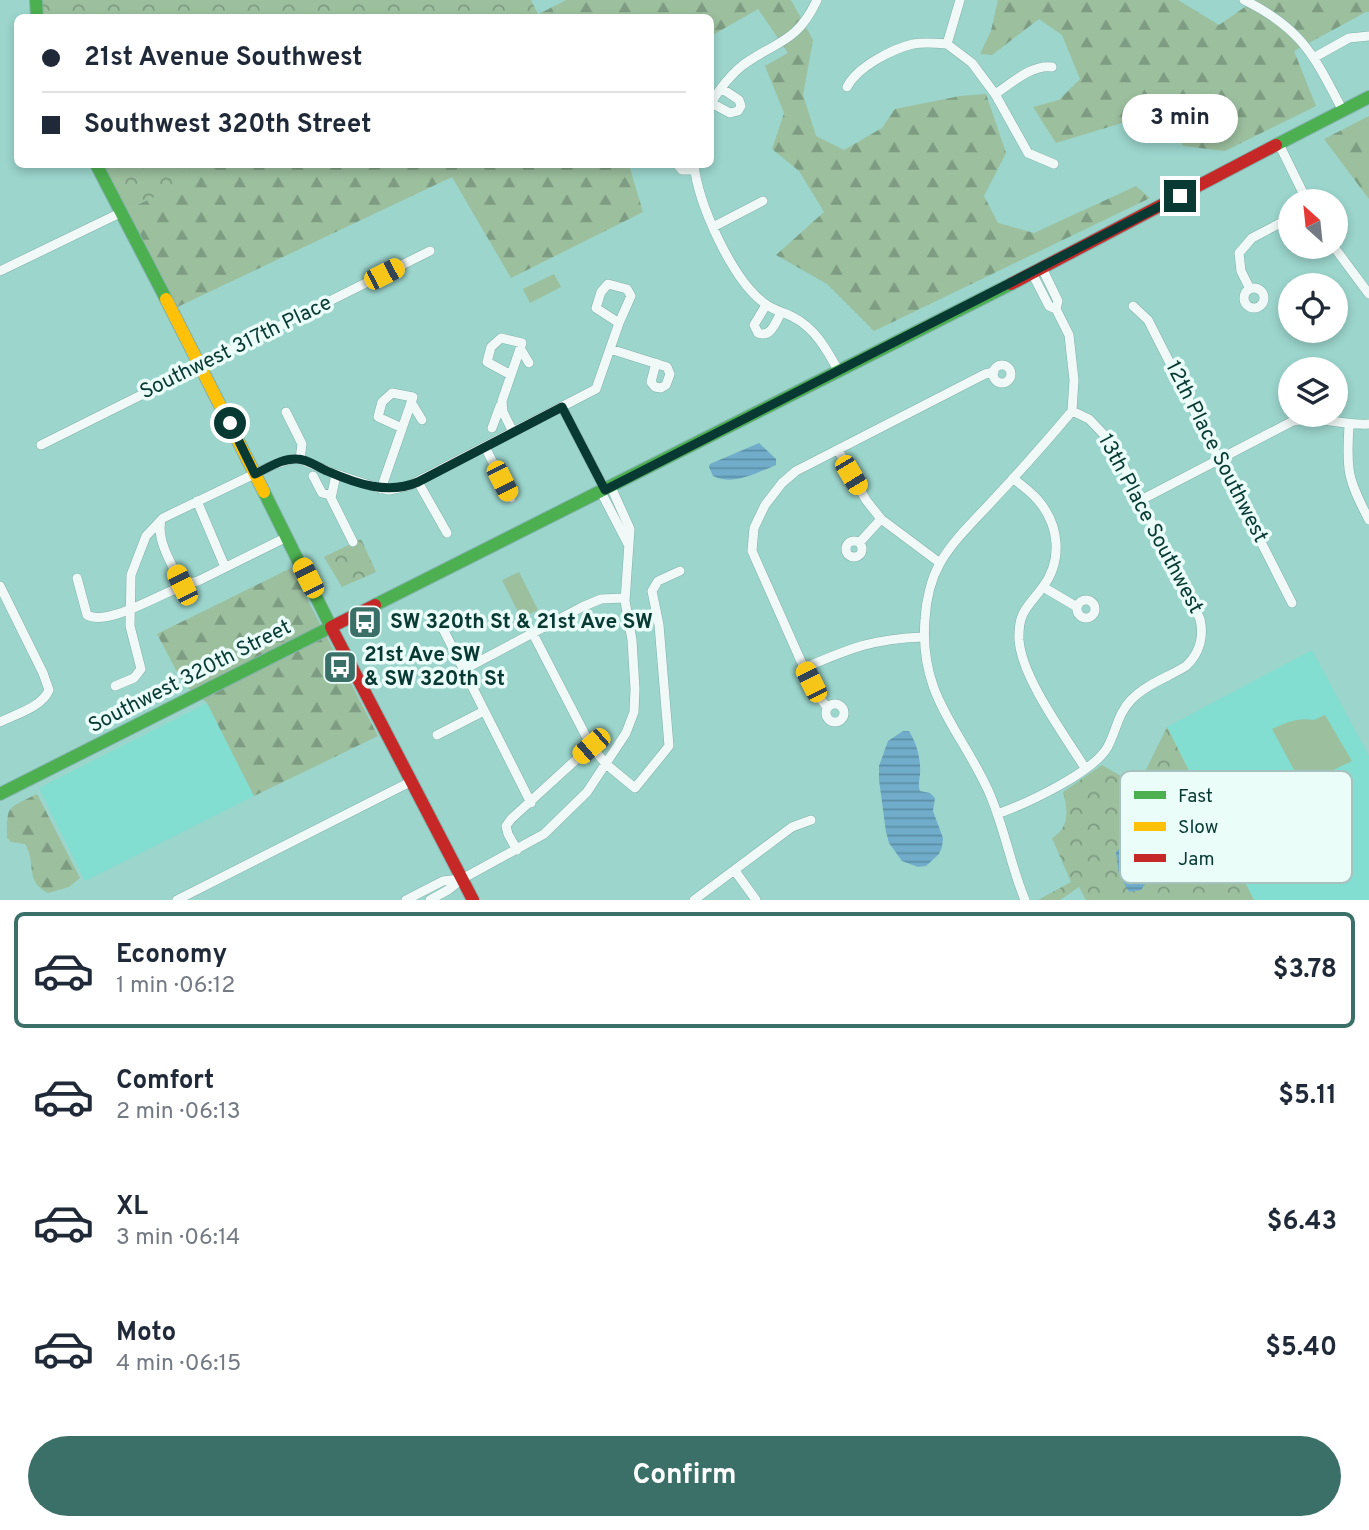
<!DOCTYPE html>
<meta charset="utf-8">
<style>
body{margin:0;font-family:Overpass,sans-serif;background:#f6f6f7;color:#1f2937;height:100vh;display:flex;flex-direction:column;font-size:26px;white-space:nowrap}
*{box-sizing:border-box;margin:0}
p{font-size:23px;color:#747a83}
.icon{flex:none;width:38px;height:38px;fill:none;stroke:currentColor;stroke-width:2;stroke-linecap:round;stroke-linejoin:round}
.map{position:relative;height:900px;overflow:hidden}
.drawer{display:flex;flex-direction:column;background:#fff;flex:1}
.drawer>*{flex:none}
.top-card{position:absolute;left:14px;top:14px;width:700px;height:154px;border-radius:10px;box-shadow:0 4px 10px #0003;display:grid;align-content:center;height:154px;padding:0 28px;background:#fff}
.needle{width:46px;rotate:333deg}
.tools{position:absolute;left:1278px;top:189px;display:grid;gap:14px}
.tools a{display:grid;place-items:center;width:70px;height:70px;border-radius:50%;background:#fff;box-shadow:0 4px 10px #0003;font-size:35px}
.end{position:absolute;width:32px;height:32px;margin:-16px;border:9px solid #083933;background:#fff;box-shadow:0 0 0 4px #fff}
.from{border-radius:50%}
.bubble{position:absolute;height:49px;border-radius:24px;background:#fff;box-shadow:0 4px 10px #0003;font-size:23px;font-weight:700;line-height:49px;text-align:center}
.car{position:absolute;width:21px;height:42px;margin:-21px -10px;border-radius:9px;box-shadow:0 0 5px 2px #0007;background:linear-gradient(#f5c518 24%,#345 0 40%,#f5c518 0 76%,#345 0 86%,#f5c518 0)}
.top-card b{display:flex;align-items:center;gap:24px;height:66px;font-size:26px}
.top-card b+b{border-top:2px solid #e0e1e3}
.top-card i{width:18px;height:18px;background:#1f2937}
ul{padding:12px 0 0;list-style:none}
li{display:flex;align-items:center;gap:21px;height:116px;margin:0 14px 10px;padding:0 14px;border:4px solid transparent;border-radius:10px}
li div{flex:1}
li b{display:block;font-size:26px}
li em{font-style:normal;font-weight:700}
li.selected{border-color:#3b7069}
li>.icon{width:63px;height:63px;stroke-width:1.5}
.button{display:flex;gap:14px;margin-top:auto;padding:14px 28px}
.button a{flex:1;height:80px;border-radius:42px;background:#3b7069;color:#fff;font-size:28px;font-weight:700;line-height:80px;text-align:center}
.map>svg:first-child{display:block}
.built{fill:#81ded0}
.forest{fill:url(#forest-firs)}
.park{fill:url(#park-crowns)}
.garden{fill:#9cbf9e}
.water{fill:url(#water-rules)}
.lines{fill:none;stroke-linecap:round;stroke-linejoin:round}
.street-casing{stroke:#82b2aa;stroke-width:10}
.fast-casing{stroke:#82b2aa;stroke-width:14}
.slow-casing{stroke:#82b2aa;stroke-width:14}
.jam-casing{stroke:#82b2aa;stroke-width:14}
.street{stroke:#f0f9f7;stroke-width:9}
.fast{stroke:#4caf50;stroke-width:12}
.slow{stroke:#ffc107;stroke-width:12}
.jam{stroke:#c62828;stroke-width:12}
.route{stroke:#083933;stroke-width:9}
.labels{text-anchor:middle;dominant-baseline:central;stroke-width:7;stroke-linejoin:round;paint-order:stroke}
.street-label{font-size:21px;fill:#083933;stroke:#eafdf9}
.poi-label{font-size:21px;font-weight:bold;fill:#083933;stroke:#eafdf9;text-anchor:start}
.key{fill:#eafdf9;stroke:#a6c2be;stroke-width:2}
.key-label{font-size:19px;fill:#083933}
</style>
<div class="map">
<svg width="1369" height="900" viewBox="0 0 1369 900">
<defs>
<pattern id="forest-firs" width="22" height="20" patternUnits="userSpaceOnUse" patternTransform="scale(1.75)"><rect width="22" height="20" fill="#9cbf9e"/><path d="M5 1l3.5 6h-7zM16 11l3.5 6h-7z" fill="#7d9c81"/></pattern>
<pattern id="park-crowns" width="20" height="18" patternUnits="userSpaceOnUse" patternTransform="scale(1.75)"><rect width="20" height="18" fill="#9cbf9e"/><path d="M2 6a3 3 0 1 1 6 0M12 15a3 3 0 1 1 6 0" fill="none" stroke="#7d9c81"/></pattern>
<pattern id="water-rules" width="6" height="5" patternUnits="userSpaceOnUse" patternTransform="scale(1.75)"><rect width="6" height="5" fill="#71adcb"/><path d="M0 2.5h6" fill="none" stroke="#5b8ea5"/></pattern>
</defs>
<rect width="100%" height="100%" fill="#9bd5cc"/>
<path class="built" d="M1312,650l57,106v144h-115l-87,-173z
M207,703l47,93 -169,85 -46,-93z"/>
<path class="forest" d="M566,0h225l22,40 -10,55 13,41 28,14 38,-22 13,-19 65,-13 26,-2 20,59 -22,43 14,27 36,10 102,-47 14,12 -276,133 -47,-47 -51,-29 48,-43 -25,-41 -27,-22 12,-36 -19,-47 23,-13 -30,-44 -47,27 -1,-18h-179z
M998,0h180l41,25 36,-25h114v12h-3l-72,39 22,55 -91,45 -42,-5 -16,-45 -45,22 -66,20 -23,-36 26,-7 21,-21 -18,-44 -23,-16 -47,36 -12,-1 11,-23z
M1369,116v83l-45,-60z
M223,164l406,1 14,47 -132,66 -59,-101 -281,133 -51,-97z
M291,568l87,168 -124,60 -47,-93 -23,-18 -27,-51z
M37,794l43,84 -11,9 -21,6c-24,-12 -11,-30 -23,-49l-14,-2 -4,-4c0,-34 0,-29 30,-44z"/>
<path class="park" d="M36,0h495l7,14 -7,4h-494z
M96,165h126l-102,48z
M361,539l15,33 -34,15 -18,-30z
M1167,727l87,173h-168l-7,-13 -19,13h-22l33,-18 -19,-44c18,-10 16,-29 11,-46l39,-27 36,21z"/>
<path class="garden" d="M554,274l7,13 -31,16 -7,-14z
M519,572l19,38 -17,8 -19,-38z
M1325,715l27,46 -46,22 -6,-2 -28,-52c13,-6 27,-12 42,-9z"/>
<path class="water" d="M759,443l17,16v6c-20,8 -42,21 -63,11l-4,-9 1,-3z
M903,731h6c8,13 12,28 11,44 -1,7 -2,10 0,16l10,2 5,5 -2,13 10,27 -1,9 -3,7 -13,12 -8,1 -16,-6 -13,-18 -3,-11 -7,-52v-14l9,-25z
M1160,843h7l1,6 -27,41 -12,2 -10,-17 -3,-23 7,-7 17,-1 9,5 5,-1z"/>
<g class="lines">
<g class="street-casing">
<path id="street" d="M960,0l-13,44 25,19 23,31 33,59 26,11
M1244,0c59,29 70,56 99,111
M1315,57l34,-19 20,-2
M847,87c10,-20 45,-38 66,-43 11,-2 23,-1 34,0
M995,94c17,-11 37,-30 57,-27
M711,103l19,10 8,-2 3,-5 -2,-6 -18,-12
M710,104c9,-14 20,-29 33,-39 33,-24 54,-22 74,-65
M1279,144l28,57
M677,164l5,6h12
M694,164c4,40 38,115 70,139 9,7 19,9 29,14 22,11 34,33 45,53
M713,227l50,-26
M1334,247l35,47
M1042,268l16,33 -2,8 13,26 5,45 -2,31
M0,271l120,-58
M1032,273l17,33 7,3
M1244 298a10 10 0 1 1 20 0a10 10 0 1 1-20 0Z
M1250,289l-9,-18 -2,-18 13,-15 38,-20
M766,305l-12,20 4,8c13,5 17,-10 23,-20
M1133,306l15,14 144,283
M520,348l9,15
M610,349l57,18 3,7 -4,11 -5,3 -6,-1 -4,-5 5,-19
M993 374a9 9 0 1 1 18 0a9 9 0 1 1-18 0Z
M511,375l-24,-13 4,-15 10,-9 21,5 -20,58 1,11 10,20
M411,402l11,18
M562,407l43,83
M286,412l16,32 -2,15
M1349,426c-3,46 -1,53 20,94
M492,428l8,-22
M41,445l389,-194
M485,447l26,51
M838,450l28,50 15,19 59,44
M336,475l-5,23 22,44
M313,476l9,17 8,2
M1013,478c8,7 18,14 24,21 23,26 26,62 5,89 -15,20 -24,24 -23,52 3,38 45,94 66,128
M418,482l29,51
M381,489l32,-92 -21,-4 -10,9 -4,15 24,11
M601,492l27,52
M1141,500l152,-79c26,-6 50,5 76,3
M197,501l28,66
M161,520c-5,21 12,46 21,65
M846 549a8 8 0 1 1 16 0a8 8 0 1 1-16 0Z
M860,542l21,-23
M77,578l10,37c23,13 84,-29 111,-34l89,-44
M0,586l43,87 6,17c-7,17 -33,24 -49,32
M1043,587l34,20
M1077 609a9 9 0 1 1 18 0a9 9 0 1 1-18 0Z
M437,617l94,186
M532,632l59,114 15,18 29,24 34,-42 -10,-121 -7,-34 6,-10 22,-10
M804,668c47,-20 68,-29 119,-31
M463,670l119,-63 19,-8 24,-1
M115,686l19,-8 7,-9 -11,-43 1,-51 15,-39 17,-18 110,-53 19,-6h8l30,13 42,14 17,4 19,-4 188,-97 23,-66 12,-27 -4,-7 -19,-5 -7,8 -5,16 23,15
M826 713a9 9 0 1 1 18 0a9 9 0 1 1-18 0Z
M827,707l-8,-10 -15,-29 -52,-117 2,-23 11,-23 17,-22 14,-12 189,-97 9,-2
M437,735l47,-24
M997,814c29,-10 95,-41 110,-66 9,-16 11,-35 24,-48 15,-16 38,-23 55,-34 14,-13 18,-30 14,-47l-88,-176 -23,-24 -17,-8
M517,850l-9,-16 -2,-8 5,-7 80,-73
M735,871l21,29
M177,900l235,-119
M406,900l37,-19 17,-2
M430,900l18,-10 14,-11 82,-45 43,-42 39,-59 8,-21 1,-23 -3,-49 -7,-39 5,-72 -19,-42
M694,900l98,-73 19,-7
M1025,900c-15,-36 -21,-75 -37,-110 -29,-63 -69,-95 -63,-171 1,-18 6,-40 15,-56 14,-24 36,-44 55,-65 26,-28 52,-57 77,-87"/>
</g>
<g class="fast-casing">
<path id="fast" d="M36,0l1,18
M1276,145l93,-48
M96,164l70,135
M375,605l636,-321
M0,794l331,-167 -67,-135"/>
</g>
<g class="slow-casing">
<path id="slow" d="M166,299l98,193"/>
</g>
<g class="jam-casing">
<path id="jam" d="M1011,284l265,-139
M375,605l-44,22 142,273"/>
</g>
<use href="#street" class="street"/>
<use href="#fast" class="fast"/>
<use href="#slow" class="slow"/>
<use href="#jam" class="jam"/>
</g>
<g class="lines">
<path class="route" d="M230,423l25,51c13,-6 27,-16 42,-15 10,0 21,8 30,12 30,13 61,24 91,11l144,-75 43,83 575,-294"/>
</g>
<defs>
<g id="bus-square" transform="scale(1.75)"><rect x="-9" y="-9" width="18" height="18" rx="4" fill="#3b7069" stroke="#eafdf9"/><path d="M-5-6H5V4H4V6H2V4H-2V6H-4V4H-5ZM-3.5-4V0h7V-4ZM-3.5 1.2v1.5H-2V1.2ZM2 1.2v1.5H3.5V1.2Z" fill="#fff"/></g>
</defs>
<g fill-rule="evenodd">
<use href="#bus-square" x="365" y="622"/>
<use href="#bus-square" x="340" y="667"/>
</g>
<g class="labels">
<g class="street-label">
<text transform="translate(236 348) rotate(-26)">Southwest 317th Place</text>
<text transform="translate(1216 452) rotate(63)">12th Place Southwest</text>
<text transform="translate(1150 524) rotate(62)">13th Place Southwest</text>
<text transform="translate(190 677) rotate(-27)">Southwest 320th Street</text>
</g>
<g class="poi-label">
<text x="390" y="622">SW 320th St &amp; 21st Ave SW</text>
<text x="364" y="655">21st Ave SW<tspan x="364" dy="24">&amp; SW 320th St</tspan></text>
</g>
</g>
<rect x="1120" y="771" width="232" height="112" rx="10" class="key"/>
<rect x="1134" y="791" width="32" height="8" fill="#4caf50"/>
<rect x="1134" y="822" width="32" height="9" fill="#ffc107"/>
<rect x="1134" y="854" width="32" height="8" fill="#c62828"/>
<g class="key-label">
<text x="1178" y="802">Fast</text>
<text x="1178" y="833">Slow</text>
<text x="1178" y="865">Jam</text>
</g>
</svg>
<div class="tools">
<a><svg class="needle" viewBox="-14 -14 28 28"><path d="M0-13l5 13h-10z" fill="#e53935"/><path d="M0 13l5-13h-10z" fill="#747a83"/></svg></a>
<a><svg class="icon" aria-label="locate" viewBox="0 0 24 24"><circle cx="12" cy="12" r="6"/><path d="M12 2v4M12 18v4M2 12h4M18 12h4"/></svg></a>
<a><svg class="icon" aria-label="layers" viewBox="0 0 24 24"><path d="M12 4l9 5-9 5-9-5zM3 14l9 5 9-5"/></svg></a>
</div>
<i class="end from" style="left:230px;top:423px"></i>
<i class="end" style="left:1180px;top:196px"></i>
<div class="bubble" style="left:1122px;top:94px;width:116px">3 min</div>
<i class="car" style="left:384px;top:274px;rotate:63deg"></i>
<i class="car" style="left:851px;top:475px;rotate:149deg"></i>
<i class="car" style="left:502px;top:481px;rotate:153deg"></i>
<i class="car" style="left:308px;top:578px;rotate:333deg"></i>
<i class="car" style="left:182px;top:585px;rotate:334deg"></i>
<i class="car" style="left:811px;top:682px;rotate:333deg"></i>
<i class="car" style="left:591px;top:746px;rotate:229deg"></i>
<div class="top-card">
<b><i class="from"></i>21st Avenue Southwest</b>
<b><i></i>Southwest 320th Street</b>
</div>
</div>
<section class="drawer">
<ul>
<li class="selected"><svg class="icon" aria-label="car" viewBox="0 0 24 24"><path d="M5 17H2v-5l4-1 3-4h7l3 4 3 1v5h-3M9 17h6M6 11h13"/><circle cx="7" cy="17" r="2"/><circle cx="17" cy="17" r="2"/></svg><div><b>Economy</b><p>1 min · 06:12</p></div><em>$3.78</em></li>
<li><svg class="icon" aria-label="car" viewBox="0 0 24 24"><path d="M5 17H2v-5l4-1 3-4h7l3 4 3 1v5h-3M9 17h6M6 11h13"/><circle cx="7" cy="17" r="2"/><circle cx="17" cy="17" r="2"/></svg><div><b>Comfort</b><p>2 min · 06:13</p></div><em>$5.11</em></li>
<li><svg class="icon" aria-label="car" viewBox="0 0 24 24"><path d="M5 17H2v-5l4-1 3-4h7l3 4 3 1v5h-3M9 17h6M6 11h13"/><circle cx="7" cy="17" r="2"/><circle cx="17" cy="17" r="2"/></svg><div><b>XL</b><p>3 min · 06:14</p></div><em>$6.43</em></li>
<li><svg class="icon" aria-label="car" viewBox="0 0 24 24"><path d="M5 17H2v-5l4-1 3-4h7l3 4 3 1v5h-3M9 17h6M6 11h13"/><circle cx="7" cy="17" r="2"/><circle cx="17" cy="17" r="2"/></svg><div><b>Moto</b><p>4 min · 06:15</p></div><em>$5.40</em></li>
</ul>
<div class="button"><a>Confirm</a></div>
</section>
